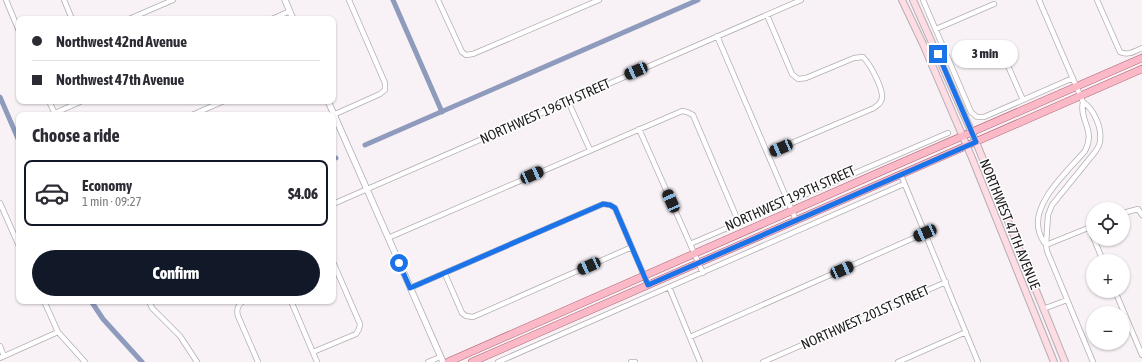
<!DOCTYPE html>
<meta charset="utf-8">
<style>
body{margin:0;font-family:"Asap Condensed",sans-serif;background:#f7f7f7;color:#2b2b33;height:100vh;display:flex;flex-direction:column;font-size:15px;white-space:nowrap}
*{box-sizing:border-box;margin:0}
p{font-size:13px;color:#7c7c81}
.icon{flex:none;width:22px;height:22px;fill:none;stroke:currentColor;stroke-width:2;stroke-linecap:round;stroke-linejoin:round}
.map{position:relative;flex:1;overflow:hidden}
.sheet{position:absolute;left:16px;top:112px;width:320px;height:192px;display:flex;flex-direction:column;background:#fff;border-radius:8px;box-shadow:0 1px 3px #0004}
.sheet>*{flex:none}
.banner{position:absolute;left:16px;top:16px;width:320px;height:88px;border-radius:8px;box-shadow:0 1px 3px #0004;display:grid;align-content:center;height:88px;padding:0 16px;background:#fff}
.fabs{position:absolute;left:1086px;top:202px;display:grid;gap:8px}
.fabs a{display:grid;place-items:center;width:44px;height:44px;border-radius:50%;background:#fff;box-shadow:0 1px 3px #0004;font-size:20px}
.end{position:absolute;width:18px;height:18px;margin:-9px;border:5px solid #1a73e8;background:#fff;box-shadow:0 0 0 2px #fff}
.from{border-radius:50%}
.bubble{position:absolute;height:28px;border-radius:14px;background:#fff;box-shadow:0 1px 3px #0004;font-size:13px;font-weight:800;line-height:28px;text-align:center}
.car{position:absolute;width:12px;height:24px;margin:-12px -6px;border-radius:5px;box-shadow:0 0 3px 1px #0007;background:linear-gradient(#222 24%,#8ab4d8 0 40%,#222 0 76%,#8ab4d8 0 86%,#222 0)}
.banner b{display:flex;align-items:center;gap:14px;height:38px;font-size:15px}
.banner b+b{border-top:1px solid #e1e1e2}
.banner i{width:10px;height:10px;background:#2b2b33}
ul{padding:0;list-style:none}
li{display:flex;align-items:center;gap:12px;height:66px;margin:0 8px 6px;padding:0 8px;border:2px solid transparent;border-radius:8px}
li div{flex:1}
li b{display:block;font-size:15px}
li em{font-style:normal;font-weight:800}
li.on{border-color:#111827}
li>.icon{width:36px;height:36px;stroke-width:1.5}
h2{padding:0 16px;font-size:18px;line-height:48px}
.primary-button{display:flex;gap:8px;margin-top:auto;padding:8px 16px}
.primary-button a{flex:1;height:46px;border-radius:24px;background:#111827;color:#fff;font-size:16px;font-weight:800;line-height:46px;text-align:center}
.map>svg:first-child{display:block}
.lines{fill:none;stroke-linecap:round;stroke-linejoin:round}
.canal{stroke:#8f9bbd;stroke-width:5}
.minor-casing{stroke:#b3aeb2;stroke-width:6}
.tertiary-casing{stroke:#b3aeb2;stroke-width:7}
.secondary-casing{stroke:#b3aeb2;stroke-width:8}
.primary-casing{stroke:#ab6372;stroke-width:8}
.minor{stroke:#fff;stroke-width:4.5}
.tertiary{stroke:#fff;stroke-width:5.5}
.secondary{stroke:#fddce3;stroke-width:6}
.primary{stroke:#fbb9c7;stroke-width:7}
.route{stroke:#1a73e8;stroke-width:5}
.labels{text-anchor:middle;dominant-baseline:central;stroke-width:3;stroke-linejoin:round;paint-order:stroke}
.street-label{font-size:14px;fill:#1c1a1c;stroke:#fff}
</style>
<div class="map">
<svg width="1142" height="362" viewBox="0 0 1142 362">
<rect width="100%" height="100%" fill="#f8f2f7"/>
<g class="lines">
<path class="canal" d="M393,0l49,112
M0,97l19,44
M365,145l333,-145
M333,159l3,-1
M91,301l12,18 39,43"/>
<g class="minor-casing">
<path id="minor" d="M6,0l13,31
M64,0l8,19
M438,0l24,52 4,3 7,-1 126,-54
M923,0l48,112 6,5h7l89,-39
M1039,0l44,102c-4,19 13,28 2,49 -17,20 -54,52 -46,80 1,5 4,10 7,14
M1097,0l23,52c8,4 15,-1 22,-4
M767,15l25,59 6,5 8,-1 48,-20 9,-1c7,7 23,35 18,44 -1,3 -5,5 -7,7l-106,45
M129,19l44,-19
M272,19l18,-8
M936,29l58,-25
M717,36l79,184
M1001,50l22,50
M49,101l6,13
M568,101l22,49
M1083,102c11,7 19,26 17,39 0,4 -3,8 -5,11l-43,53 -4,10 -2,30 1,6 46,111
M55,113l27,-12
M192,115l32,-14
M333,115l47,-21 5,-4v-7l-36,-83
M639,129l64,144
M901,175l77,187
M0,203l19,43
M333,204l468,-204
M1123,213l15,-4 4,6
M1089,227l4,10
M388,238l294,-127 5,1 6,3 46,108
M1094,239l9,22
M690,244l258,-111
M1046,245l47,-19
M445,274l17,39 4,3 7,1 159,-70
M669,287l31,75
M410,288l193,-84 7,1 5,3 33,77
M1115,291l27,64
M44,301l14,31 27,30
M149,301l3,7 28,28 17,26
M243,301c-5,4 -7,8 -5,15l20,46
M291,301l26,61
M1043,309l24,-9
M690,337l235,-104
M0,346l4,10
M313,352l43,-18 3,-5 1,-5 -27,-62
M0,358l58,-26
M428,362l12,-5
M498,362l406,-178
M631,362h4
M763,362l183,-80
M898,362l68,-30"/>
</g>
<g class="tertiary-casing">
<path id="tertiary" d="M285,0l8,19
M328,101l115,261"/>
</g>
<g class="secondary-casing">
<path id="secondary" d="M902,0l21,44 49,114 82,204
M913,0l63,142 89,220"/>
</g>
<g class="primary-casing">
<path id="primary" d="M448,362l432,-190 262,-114
M472,362l670,-293"/>
</g>
<use href="#minor" class="minor"/>
<use href="#tertiary" class="tertiary"/>
<use href="#secondary" class="secondary"/>
<use href="#primary" class="primary"/>
</g>
<g class="lines">
<path class="route" d="M399,263l11,25 193,-84 7,1 5,3 33,77 328,-143 -38,-88"/>
</g>
<g class="labels">
<g class="street-label">
<text transform="translate(545 111) rotate(-24)">NORTHWEST 196TH STREET</text>
<text transform="translate(790 198) rotate(-24)">NORTHWEST 199TH STREET</text>
<text transform="translate(1010 224) rotate(68)">NORTHWEST 47TH AVENUE</text>
<text transform="translate(865 317) rotate(-24)">NORTHWEST 201ST STREET</text>
</g>
</g>
</svg>
<div class="fabs">
<a><svg class="icon" aria-label="locate" viewBox="0 0 24 24"><circle cx="12" cy="12" r="6"/><path d="M12 2v4M12 18v4M2 12h4M18 12h4"/></svg></a>
<a>+</a>
<a>−</a>
</div>
<i class="end from" style="left:399px;top:263px"></i>
<i class="end" style="left:938px;top:54px"></i>
<div class="bubble" style="left:952px;top:40px;width:66px">3 min</div>
<i class="car" style="left:636px;top:71px;rotate:246deg"></i>
<i class="car" style="left:781px;top:148px;rotate:247deg"></i>
<i class="car" style="left:532px;top:175px;rotate:66deg"></i>
<i class="car" style="left:671px;top:201px;rotate:336deg"></i>
<i class="car" style="left:925px;top:233px;rotate:246deg"></i>
<i class="car" style="left:589px;top:266px;rotate:246deg"></i>
<i class="car" style="left:842px;top:270px;rotate:66deg"></i>
<div class="banner">
<b><i class="from"></i>Northwest 42nd Avenue</b>
<b><i></i>Northwest 47th Avenue</b>
</div>
<section class="sheet">
<h2>Choose a ride</h2>
<ul>
<li class="on"><svg class="icon" aria-label="car" viewBox="0 0 24 24"><path d="M5 17H2v-5l4-1 3-4h7l3 4 3 1v5h-3M9 17h6M6 11h13"/><circle cx="7" cy="17" r="2"/><circle cx="17" cy="17" r="2"/></svg><div><b>Economy</b><p>1 min · 09:27</p></div><em>$4.06</em></li>
</ul>
<div class="primary-button"><a>Confirm</a></div>
</section>
</div>
